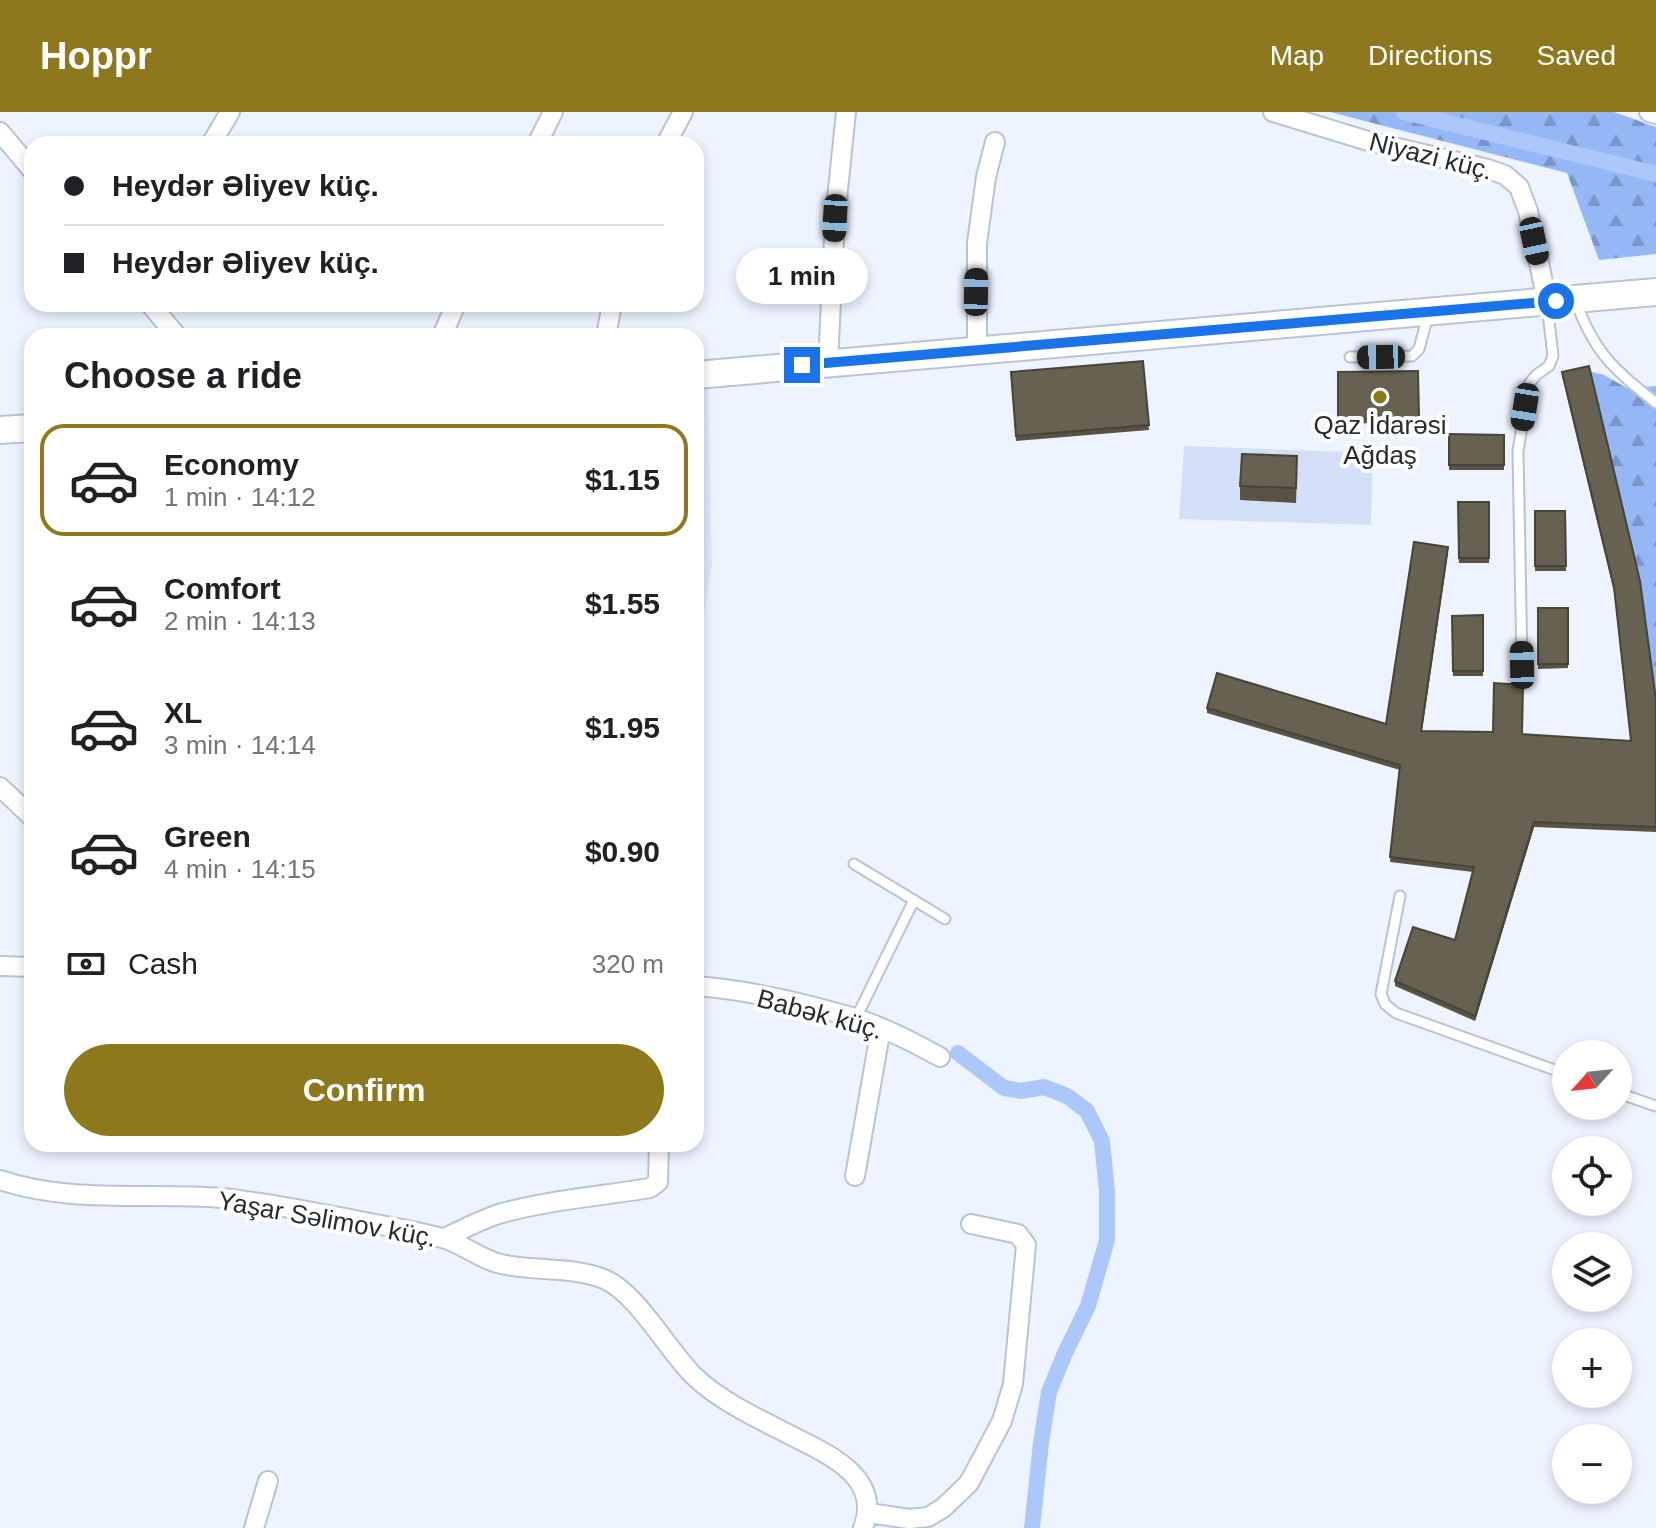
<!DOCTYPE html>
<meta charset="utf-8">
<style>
body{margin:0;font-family:Helvetica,sans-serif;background:#f2f2f2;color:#202124;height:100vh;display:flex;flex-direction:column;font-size:30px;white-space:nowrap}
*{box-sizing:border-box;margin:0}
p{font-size:26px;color:#757577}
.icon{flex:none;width:44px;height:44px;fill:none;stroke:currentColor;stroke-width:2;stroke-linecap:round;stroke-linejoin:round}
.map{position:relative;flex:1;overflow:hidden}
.panel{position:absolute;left:24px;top:216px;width:680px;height:824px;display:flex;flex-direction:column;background:#fff;border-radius:24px;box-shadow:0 4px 12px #0003}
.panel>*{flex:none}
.guide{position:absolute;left:24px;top:24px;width:680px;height:176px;border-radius:24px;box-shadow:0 4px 12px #0003;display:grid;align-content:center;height:176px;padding:0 40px;background:#fff}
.needle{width:52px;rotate:243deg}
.controls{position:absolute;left:1552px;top:928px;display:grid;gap:16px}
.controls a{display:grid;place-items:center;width:80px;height:80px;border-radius:50%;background:#fff;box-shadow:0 4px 12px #0003;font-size:40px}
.end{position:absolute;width:36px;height:36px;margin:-18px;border:10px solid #1a73e8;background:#fff;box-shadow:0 0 0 4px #fff}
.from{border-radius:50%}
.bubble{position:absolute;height:56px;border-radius:28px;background:#fff;box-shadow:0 4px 12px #0003;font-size:26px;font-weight:700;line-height:56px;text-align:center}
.car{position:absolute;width:24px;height:48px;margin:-24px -12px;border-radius:10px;box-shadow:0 0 6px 2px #0007;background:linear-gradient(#222 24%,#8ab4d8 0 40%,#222 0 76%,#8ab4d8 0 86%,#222 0)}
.guide b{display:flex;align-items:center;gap:28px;height:76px;font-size:30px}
.guide b+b{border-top:2px solid #e0e0e0}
.guide i{width:20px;height:20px;background:#202124}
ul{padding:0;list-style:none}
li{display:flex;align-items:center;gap:24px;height:112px;margin:0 16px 12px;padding:0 24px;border:4px solid transparent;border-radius:24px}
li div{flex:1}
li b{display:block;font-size:30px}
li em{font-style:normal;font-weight:700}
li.selected{border-color:#8e781d}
li>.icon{width:72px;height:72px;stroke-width:1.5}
h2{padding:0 40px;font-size:36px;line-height:96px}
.pay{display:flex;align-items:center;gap:20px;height:88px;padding:0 40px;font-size:30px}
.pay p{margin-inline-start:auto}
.action{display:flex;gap:16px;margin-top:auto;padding:16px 40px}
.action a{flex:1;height:92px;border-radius:48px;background:#8e781d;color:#fff;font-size:32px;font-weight:700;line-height:92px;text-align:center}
header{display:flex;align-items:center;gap:48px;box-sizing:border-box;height:112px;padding:0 40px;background:#8e781d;color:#fff}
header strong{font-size:38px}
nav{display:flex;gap:44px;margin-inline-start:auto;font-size:28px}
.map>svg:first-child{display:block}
.built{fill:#dee9fd}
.green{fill:#d2dff6}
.forest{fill:url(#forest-firs)}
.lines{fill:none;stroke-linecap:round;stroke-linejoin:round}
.canal{stroke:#acc8fa;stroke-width:16}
.service-casing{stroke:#b9c3d4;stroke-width:13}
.minor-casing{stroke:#b9c3d4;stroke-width:22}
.secondary-casing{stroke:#b9c3d4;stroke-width:30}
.service{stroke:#fff;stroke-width:9}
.minor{stroke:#fff;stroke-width:18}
.secondary{stroke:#fff;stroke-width:26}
.wall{fill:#585345}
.shaded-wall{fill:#474438}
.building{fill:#666150;stroke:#474438;stroke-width:2}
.route{stroke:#1a73e8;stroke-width:10}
.poi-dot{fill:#8e781d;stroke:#fff;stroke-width:3}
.labels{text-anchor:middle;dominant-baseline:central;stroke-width:8;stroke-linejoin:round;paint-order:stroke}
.street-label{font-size:26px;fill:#272b31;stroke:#fff}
.poi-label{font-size:26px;fill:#272b31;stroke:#fff}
</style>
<header>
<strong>Hoppr</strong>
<nav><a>Map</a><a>Directions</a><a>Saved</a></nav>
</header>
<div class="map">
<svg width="1656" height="1416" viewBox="0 0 1656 1416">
<defs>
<pattern id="forest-firs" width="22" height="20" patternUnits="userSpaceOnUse" patternTransform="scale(2)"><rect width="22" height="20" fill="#95b7f5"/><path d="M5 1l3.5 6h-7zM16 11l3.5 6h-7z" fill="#7a95c7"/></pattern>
</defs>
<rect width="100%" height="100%" fill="#eef4ff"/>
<path class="built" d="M708,276l4,178 -16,94v-271z"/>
<path class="green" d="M1184,334l189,7 -2,72 -192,-6z"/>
<path class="forest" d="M1330,0h284l42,15v127l-57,6 -32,-87z
M1589,259l15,4 23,13 29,-2v319z"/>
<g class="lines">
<path class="canal" d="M1404,0l252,62
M958,941l46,35 17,3 23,-4 23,9 20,15 15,30 5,51v48l-19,66 -23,47 -16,39 -8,51 -9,85"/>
<g class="service-casing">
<path id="service" d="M1576,190c19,52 38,67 80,101
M1350,245l62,-1 7,-7 9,-34
M1522,553l-4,-214 11,-67 7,-9 13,-9 4,-10 -6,-52
M854,752l91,55
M1400,784l-19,98 4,10 11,9 170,61
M856,906l58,-118
M1618,981l38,13"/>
</g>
<g class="minor-casing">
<path id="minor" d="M1273,0l95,29 120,28 17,6 14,12 9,24 19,90
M1649,0l7,2
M0,20l32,38
M211,32l19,-32
M537,32l16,-32
M666,32l17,-32
M150,192l27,32
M442,224l14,-32
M606,224l6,-32
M977,238v-107l9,-66 9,-35
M828,251l7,-145 11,-106
M0,675l32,30
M0,854l32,1
M696,874c53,4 108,17 159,32 29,9 58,24 85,39
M855,1064l26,-148
M0,1068c71,24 148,12 222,18 48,5 95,15 143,24 25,5 51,9 77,16 19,5 35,19 55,25 33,9 76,3 107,16 32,13 63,70 89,96 15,15 31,25 49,35 18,10 36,19 54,28 36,18 86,41 67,90
M445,1126c18,-9 37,-19 57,-25 48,-13 99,-17 148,-25l8,-6 1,-38
M869,1401l40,6 19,-2 15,-9 26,-25 33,-62 11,-37 13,-139 -8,-11 -47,-10
M254,1416l14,-47"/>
</g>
<g class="secondary-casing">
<path id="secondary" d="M696,263l960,-83
M0,318l32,-2"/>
</g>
<use href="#service" class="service"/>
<use href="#minor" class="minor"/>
<use href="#secondary" class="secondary"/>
</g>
<path class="wall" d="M1143,249l6,69 -133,11 -5,-64z
M1418,259l1,51 -81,2v-52z
M1562,260l94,328v132l-122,-5 -59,194 -80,-35v-5l60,-41 18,-68 -83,-10 10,-92 -193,-57v-5l179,16 62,-172 -26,179 100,3 109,7 -17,-149 -52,-216z
M1449,322l55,1v35h-55z
M1297,359l-1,32 -56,-3v-14z
M1458,390h31v61h-30z
M1535,399h30l1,60h-31z
M1538,496h30v60l-30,1z
M1483,503v61h-30l-1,-60z"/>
<path class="shaded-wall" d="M1448,435v5l-27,184v-5z
M1534,710v5l-59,194v-5z"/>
<path class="building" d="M1143,249l6,64 -133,11 -5,-64z
M1589,254l51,215 16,119v127l-122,-5 -59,194 -80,-35 18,-54 42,13 19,-73 -84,-10 10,-92 -193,-57 10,-35 169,51 28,-182 34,5 -27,184 72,1 1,-49 29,2 -1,49 109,7 -17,-154 -52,-215z
M1418,259l1,47 -81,1v-47z
M1449,322l55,1v30h-55z
M1242,342l55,2 -1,32 -56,-2z
M1458,390h31v56h-30z
M1535,399h30l1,55h-31z
M1538,496h30v56h-30z
M1483,503v56h-30l-1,-55z"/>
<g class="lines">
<path class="route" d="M802,253l754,-64"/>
</g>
<circle class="poi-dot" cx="1380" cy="285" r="8"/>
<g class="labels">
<g class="street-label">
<text transform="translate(1431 44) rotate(14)">Niyazi küç.</text>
<text transform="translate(820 902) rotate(15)">Babək küç.</text>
<text transform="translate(327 1107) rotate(10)">Yaşar Səlimov küç.</text>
</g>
<g class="poi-label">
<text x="1380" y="313">Qaz İdarəsi<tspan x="1380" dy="30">Ağdaş</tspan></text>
</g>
</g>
</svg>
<div class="controls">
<a><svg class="needle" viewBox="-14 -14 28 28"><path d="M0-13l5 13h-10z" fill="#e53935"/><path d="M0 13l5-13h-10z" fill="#757577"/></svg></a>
<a><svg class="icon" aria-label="locate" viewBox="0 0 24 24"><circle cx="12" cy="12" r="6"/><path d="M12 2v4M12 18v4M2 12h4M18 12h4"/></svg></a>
<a><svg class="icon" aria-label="layers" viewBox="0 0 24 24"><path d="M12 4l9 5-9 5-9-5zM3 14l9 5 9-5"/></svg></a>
<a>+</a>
<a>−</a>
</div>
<i class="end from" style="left:1556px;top:189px"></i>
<i class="end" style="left:802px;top:253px"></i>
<div class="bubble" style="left:736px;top:136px;width:132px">1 min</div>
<i class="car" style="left:835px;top:106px;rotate:183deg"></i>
<i class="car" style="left:1534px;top:129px;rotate:168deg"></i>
<i class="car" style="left:976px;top:180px;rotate:1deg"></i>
<i class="car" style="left:1381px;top:245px;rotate:269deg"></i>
<i class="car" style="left:1525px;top:295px;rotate:189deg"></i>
<i class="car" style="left:1522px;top:553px;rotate:359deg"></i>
<div class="guide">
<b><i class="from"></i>Heydər Əliyev küç.</b>
<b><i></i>Heydər Əliyev küç.</b>
</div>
<section class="panel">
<h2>Choose a ride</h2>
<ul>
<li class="selected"><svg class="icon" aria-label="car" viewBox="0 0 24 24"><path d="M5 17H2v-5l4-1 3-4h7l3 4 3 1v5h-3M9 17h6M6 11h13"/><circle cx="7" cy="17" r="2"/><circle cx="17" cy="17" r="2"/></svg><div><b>Economy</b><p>1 min · 14:12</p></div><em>$1.15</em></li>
<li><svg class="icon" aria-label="car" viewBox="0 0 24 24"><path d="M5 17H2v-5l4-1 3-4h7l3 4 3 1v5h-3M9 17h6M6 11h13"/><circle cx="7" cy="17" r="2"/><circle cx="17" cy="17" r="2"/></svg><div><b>Comfort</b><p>2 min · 14:13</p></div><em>$1.55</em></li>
<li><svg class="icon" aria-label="car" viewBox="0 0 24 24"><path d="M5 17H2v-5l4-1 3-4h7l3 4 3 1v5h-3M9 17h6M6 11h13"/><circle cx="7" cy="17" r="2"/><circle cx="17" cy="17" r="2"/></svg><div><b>XL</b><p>3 min · 14:14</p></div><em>$1.95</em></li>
<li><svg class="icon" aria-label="car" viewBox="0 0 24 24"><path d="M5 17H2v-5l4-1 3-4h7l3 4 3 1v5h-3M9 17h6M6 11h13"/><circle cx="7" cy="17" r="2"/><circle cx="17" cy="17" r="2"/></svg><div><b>Green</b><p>4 min · 14:15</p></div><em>$0.90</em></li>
</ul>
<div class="pay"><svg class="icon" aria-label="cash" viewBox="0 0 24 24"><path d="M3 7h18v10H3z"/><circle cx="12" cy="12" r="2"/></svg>Cash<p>320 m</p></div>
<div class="action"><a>Confirm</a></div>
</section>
</div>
